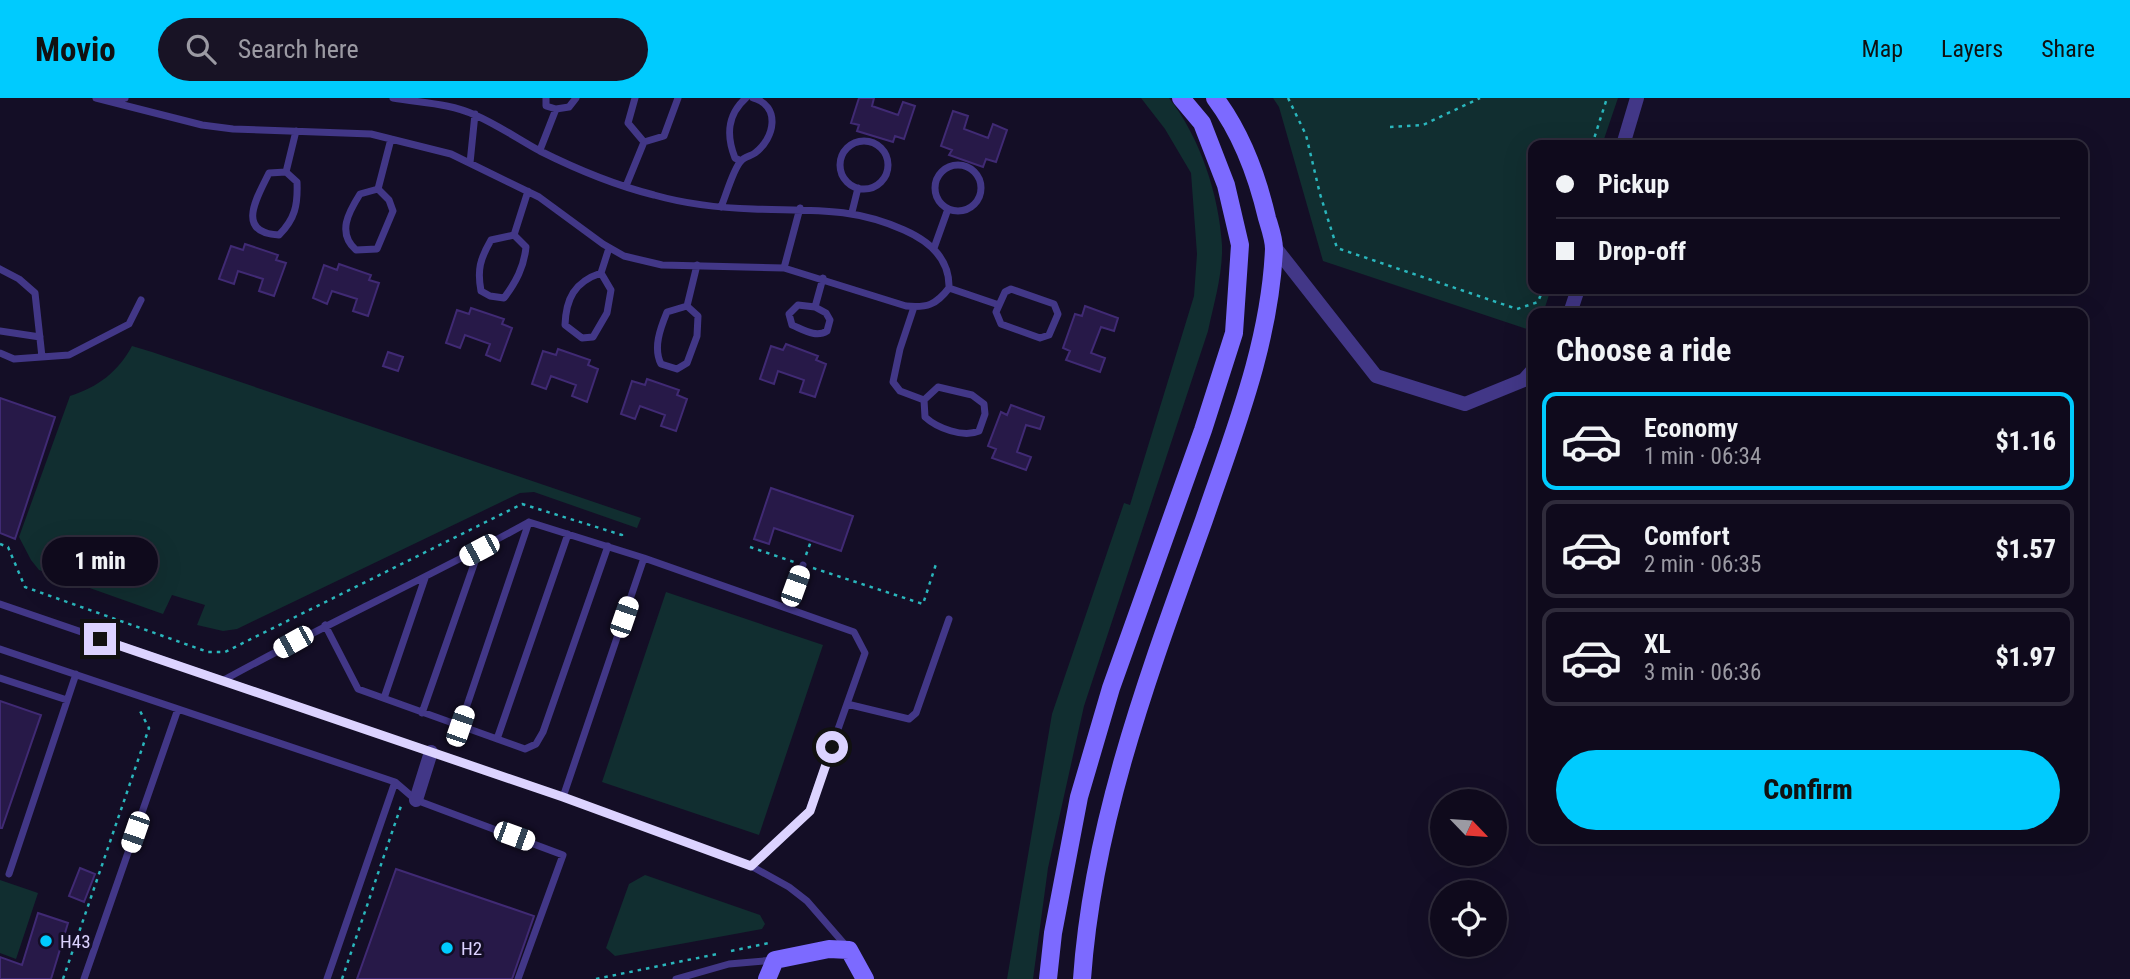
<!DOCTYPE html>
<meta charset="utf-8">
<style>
body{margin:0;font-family:"Roboto Condensed",sans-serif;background:#181325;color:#f1f3f6;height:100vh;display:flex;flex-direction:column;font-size:26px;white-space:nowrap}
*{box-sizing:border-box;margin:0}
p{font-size:23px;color:#9b9aa3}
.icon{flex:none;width:38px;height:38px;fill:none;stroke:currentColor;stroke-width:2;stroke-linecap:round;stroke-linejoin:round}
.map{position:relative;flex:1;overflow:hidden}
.details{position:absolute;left:1528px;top:210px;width:560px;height:536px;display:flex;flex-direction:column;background:#0f0a1c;border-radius:14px;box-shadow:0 7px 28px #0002,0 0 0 2px #2f2b3b}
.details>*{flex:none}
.banner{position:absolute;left:1528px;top:42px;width:560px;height:154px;border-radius:14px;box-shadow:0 7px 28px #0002,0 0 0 2px #2f2b3b;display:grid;align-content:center;height:154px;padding:0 28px;background:#0f0a1c}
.needle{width:46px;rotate:115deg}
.controls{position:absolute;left:1430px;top:691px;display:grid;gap:14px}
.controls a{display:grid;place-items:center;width:77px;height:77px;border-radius:50%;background:#0f0a1c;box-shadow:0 7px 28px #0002,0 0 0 2px #2f2b3b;font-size:35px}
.end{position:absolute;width:32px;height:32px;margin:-16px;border:9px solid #dcd3ff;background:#111;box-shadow:0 0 0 4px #111}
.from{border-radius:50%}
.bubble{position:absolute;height:49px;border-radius:24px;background:#0f0a1c;box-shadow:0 7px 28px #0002,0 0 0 2px #2f2b3b;font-size:23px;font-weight:800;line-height:49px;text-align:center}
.car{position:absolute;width:21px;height:42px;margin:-21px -10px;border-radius:9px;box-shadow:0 0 5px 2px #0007;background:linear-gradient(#fff 24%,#345 0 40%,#fff 0 76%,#345 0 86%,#fff 0)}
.banner b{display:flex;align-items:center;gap:24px;height:66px;font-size:26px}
.banner b+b{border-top:2px solid #2f2b3b}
.banner i{width:18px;height:18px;background:#f1f3f6}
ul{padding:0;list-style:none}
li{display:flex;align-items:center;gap:21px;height:98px;margin:0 14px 10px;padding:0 14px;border:4px solid #2f2b3b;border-radius:14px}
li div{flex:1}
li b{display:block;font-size:26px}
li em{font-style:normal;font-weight:800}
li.current{border-color:#00cbfe}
li>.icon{width:63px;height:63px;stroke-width:1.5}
h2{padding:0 28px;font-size:32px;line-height:84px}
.button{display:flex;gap:14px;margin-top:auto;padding:14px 28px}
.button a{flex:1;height:80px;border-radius:42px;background:#00cbfe;color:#111;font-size:28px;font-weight:800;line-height:80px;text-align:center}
header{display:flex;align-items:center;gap:42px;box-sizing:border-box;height:98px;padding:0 35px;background:#00cbfe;color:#111}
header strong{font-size:33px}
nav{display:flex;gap:38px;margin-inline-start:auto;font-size:24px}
.search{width:490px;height:63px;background:#181325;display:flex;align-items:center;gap:18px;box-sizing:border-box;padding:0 24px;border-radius:38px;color:#9b9aa3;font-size:26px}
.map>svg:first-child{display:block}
.green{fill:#112e30}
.building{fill:#271948;stroke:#402a74;stroke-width:2}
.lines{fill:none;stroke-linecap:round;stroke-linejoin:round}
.path{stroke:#2ab6bc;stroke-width:2.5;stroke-dasharray:3.5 5;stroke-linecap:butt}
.lane{stroke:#423787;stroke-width:7}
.street{stroke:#423787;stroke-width:14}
.secondary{stroke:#7c6aff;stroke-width:18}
.route{stroke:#dcd3ff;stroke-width:9}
.poi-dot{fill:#00cbfe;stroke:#140e26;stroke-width:2.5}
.labels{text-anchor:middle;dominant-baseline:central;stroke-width:6;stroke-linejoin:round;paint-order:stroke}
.poi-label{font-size:19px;fill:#dcd3ff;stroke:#140e26;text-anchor:start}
</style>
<header>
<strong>Movio</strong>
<div class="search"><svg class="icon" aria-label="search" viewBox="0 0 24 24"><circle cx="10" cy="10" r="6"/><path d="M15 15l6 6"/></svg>Search here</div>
<nav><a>Map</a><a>Layers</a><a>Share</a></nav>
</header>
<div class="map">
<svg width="2130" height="881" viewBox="0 0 2130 881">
<rect width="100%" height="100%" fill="#140e26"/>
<path class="green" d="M1141,0h28c31,39 50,97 53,147 1,28 -8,58 -14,86l-124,375 -36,162 -15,111h-26l45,-265 72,-211 6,2 64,-209 3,-42 -6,-81 -26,-44z
M1273,0h345l-16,47h-69v144h18l-8,24h-10v18l-210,-70 -44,-154z
M132,248l20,6 489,166 -4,10 -103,-36 -14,1 -283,136 -14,2 -26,-6 8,-20 -33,-10 -9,19 -124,-44 -8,-10 -12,-23 51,-141c28,-9 48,-24 62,-50z
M666,494l157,53 -64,190 -157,-53z
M645,777l115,40 5,9 -3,5 -147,27 -9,-8 23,-64z
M0,782l38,13 -22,66 -16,-6z"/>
<path class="building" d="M859,0h15l-2,8 26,9 5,-13 12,4 -11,33 -9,-3 -2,6 -36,-11 2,-6 -8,-2z
M953,13l15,5 -4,13 24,9 5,-14 14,6 -11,32 -10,-3 -3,8 -34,-12 3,-5 -11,-4z
M245,146l33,11 -2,5 10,3 -12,33 -15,-5 4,-12 -25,-8 -4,13 -15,-5 12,-33 12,4z
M339,166l32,11 -2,5 10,3 -11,33 -15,-5 4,-12 -25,-8 -5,13 -14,-6 11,-33 13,5z
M1085,208l33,12 -4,13 -13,-4 -10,26 14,5 -5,14 -34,-12 4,-9 -7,-3 12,-34 7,2z
M471,210l33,11 -2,5 10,4 -12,33 -14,-6 4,-11 -25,-9 -5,13 -14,-5 11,-33 12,4z
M786,246l32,12 -2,4 10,4 -11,33 -15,-5 4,-12 -26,-9 -4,13 -14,-5 11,-33 12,4z
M558,251l32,11 -2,5 10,4 -11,33 -15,-6 4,-11 -25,-9 -5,13 -14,-5 11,-33 13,4z
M388,254l15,5 -5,14 -15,-5z
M647,281l32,11 -2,5 10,4 -11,32 -15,-5 4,-11 -25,-9 -5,13 -14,-5 11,-33 13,4z
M0,300l55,19 -40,122 -15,-6z
M1011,307l33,12 -4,12 -14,-4 -9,27 14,5 -5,13 -34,-12 4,-9 -8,-3 13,-34 6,3z
M771,390l82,28 -12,35 -67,-23 -5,16 -15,-5z
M0,603l41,14 -39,113h-2z
M80,770l15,6 -11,28 -15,-6z
M396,771l138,47 -22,63h-155z
M38,815l30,10 -17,56h-51v-22l22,8z"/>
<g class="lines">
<path class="path" d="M1288,0l18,37 14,59 17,54 180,61 21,-7 5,-13
M1390,29l33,-2 57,-27
M1592,47l15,-47
M0,446l8,3 17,40 183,65h17l297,-148 100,31 -1,4
M750,449l44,15
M806,457l5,-14
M813,470l110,36 14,-43
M731,853l38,-8
M63,881l86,-251 -10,-19
M342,881l60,-176
M596,881l121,-25"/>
<path class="lane" d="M96,0l106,27 31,4 138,5 80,20 88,43 64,47 21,12 38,9 122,3 122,38c21,2 30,-1 43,-18 1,-30 -20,-47 -45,-58 -53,-24 -96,-19 -151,-21 -33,-1 -67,-5 -99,-14 -40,-10 -78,-26 -114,-44 -22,-12 -42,-26 -65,-36 -26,-12 -54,-12 -82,-17
M546,0v8l10,3 13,-2 7,-9
M635,0l-7,25 16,19
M110,3l15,-3
M840 67a24 24 0 1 1 48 0a24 24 0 1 1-48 0Z
M644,44l20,-6 14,-38
M540,52l16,-41
M741,63l-6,-3c-9,-23 -8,-43 11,-60
M470,65l5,-49
M935 90a23 23 0 1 1 46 0a23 23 0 1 1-46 0Z
M286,74l11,10c1,23 -2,37 -18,53 -45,-2 -21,-39 -10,-62z
M286,74l10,-41
M626,88l18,-44
M378,91l11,11 4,11 -16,38 -21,1c-19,-17 -8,-37 4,-56z
M378,91l13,-50
M721,109c5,-11 12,-38 20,-46 3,-4 10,-5 14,-8 20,-15 26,-47 -2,-55
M852,114l6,-24
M514,137l12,12c-2,20 -10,35 -22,51l-14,-2 -9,-5c-4,-21 -1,-32 10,-51z
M514,137l14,-44
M934,150l14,-39
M784,170l16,-60
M0,171l19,10 16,14 7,64
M601,175l10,17 -4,23 -14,24 -11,1 -17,-13c1,-26 9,-43 36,-52z
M601,175l8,-25
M949,190l50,17
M1011,191l43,15 4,10 -9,21 -9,3 -39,-14 -5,-12 9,-20z
M687,208l11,10 -1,20 -10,27 -10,6 -16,-5c-8,-16 -1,-35 6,-52z
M687,208l10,-41
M815,209l-17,-2 -9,9 3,11c12,5 24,13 35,6l3,-11 -4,-7 -11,-6 8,-29
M914,209l-14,42 -7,33 7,9 24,9
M0,233l40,6
M0,255l14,6 55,-4 60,-31 12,-24
M938,289l34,8 12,9 1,10 -6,17c-16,7 -42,-3 -54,-14l-1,-17z
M644,460l210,74 11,21 -56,158 -58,55
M0,506l563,193 188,69 38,21 18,14 40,46
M787,510l16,-43
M325,527l33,64 167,60 11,-5 7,-12 65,-186
M0,551l395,133 21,18 147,55 -45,124
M0,580l67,22
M222,583c101,-56 206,-103 307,-159l115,36 -81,239
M384,600l41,-120
M847,606l62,15 7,-6 33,-94
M422,615l57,-163
M460,628l69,-204
M497,641l71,-205
M9,776l67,-200
M84,881l94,-270
M327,881l68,-197
M676,881l53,-15 45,-4"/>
<path class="street" d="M1623,47l14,-47
M1274,148l102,130 89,28 59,-24 9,-10
M1570,215l8,-24
M416,702l15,-48"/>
<path class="secondary" d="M767,881l8,-19 54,-11 20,1 16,29
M1048,881l5,-46 26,-136 32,-109 92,-258 31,-97 6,-88 -14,-60 -24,-62 -21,-25
M1082,881c11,-159 69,-311 122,-459 30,-88 66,-177 70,-271 0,-10 -4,-21 -7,-31 -10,-43 -25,-84 -52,-120"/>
</g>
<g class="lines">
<path class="route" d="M100,541l463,158 188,69 59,-55 22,-64"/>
</g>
<g class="poi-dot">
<circle cx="46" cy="843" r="7"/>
<circle cx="447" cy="850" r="7"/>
</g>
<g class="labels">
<g class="poi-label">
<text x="60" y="843">H43</text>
<text x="461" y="850">H2</text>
</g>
</g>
</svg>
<div class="controls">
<a><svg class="needle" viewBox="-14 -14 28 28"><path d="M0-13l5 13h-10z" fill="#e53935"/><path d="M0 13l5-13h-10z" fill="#9b9aa3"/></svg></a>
<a><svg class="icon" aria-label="locate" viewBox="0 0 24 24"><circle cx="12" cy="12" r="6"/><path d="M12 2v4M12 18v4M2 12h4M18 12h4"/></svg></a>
</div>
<i class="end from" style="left:832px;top:649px"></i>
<i class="end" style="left:100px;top:541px"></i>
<div class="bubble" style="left:42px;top:439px;width:116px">1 min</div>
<i class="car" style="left:479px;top:452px;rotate:242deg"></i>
<i class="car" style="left:795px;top:488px;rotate:20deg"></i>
<i class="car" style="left:624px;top:519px;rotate:19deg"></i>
<i class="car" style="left:293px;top:544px;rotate:241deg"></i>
<i class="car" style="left:460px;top:628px;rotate:19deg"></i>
<i class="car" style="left:135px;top:734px;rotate:199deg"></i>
<i class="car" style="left:514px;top:738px;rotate:110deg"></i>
<div class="banner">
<b><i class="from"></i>Pickup</b>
<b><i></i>Drop-off</b>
</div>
<section class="details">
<h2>Choose a ride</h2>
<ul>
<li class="current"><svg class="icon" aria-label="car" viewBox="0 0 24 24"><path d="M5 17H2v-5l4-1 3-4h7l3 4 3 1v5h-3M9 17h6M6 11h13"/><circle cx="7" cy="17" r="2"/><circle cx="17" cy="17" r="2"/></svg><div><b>Economy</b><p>1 min · 06:34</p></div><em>$1.16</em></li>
<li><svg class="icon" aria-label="car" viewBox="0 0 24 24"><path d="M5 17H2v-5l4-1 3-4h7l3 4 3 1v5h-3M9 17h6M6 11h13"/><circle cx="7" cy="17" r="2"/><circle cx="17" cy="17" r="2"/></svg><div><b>Comfort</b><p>2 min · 06:35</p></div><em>$1.57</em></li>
<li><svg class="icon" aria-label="car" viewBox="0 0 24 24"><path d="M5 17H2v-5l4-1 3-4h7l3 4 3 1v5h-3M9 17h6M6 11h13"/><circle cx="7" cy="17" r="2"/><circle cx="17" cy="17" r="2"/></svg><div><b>XL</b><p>3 min · 06:36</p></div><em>$1.97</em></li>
</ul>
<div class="button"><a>Confirm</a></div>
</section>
</div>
